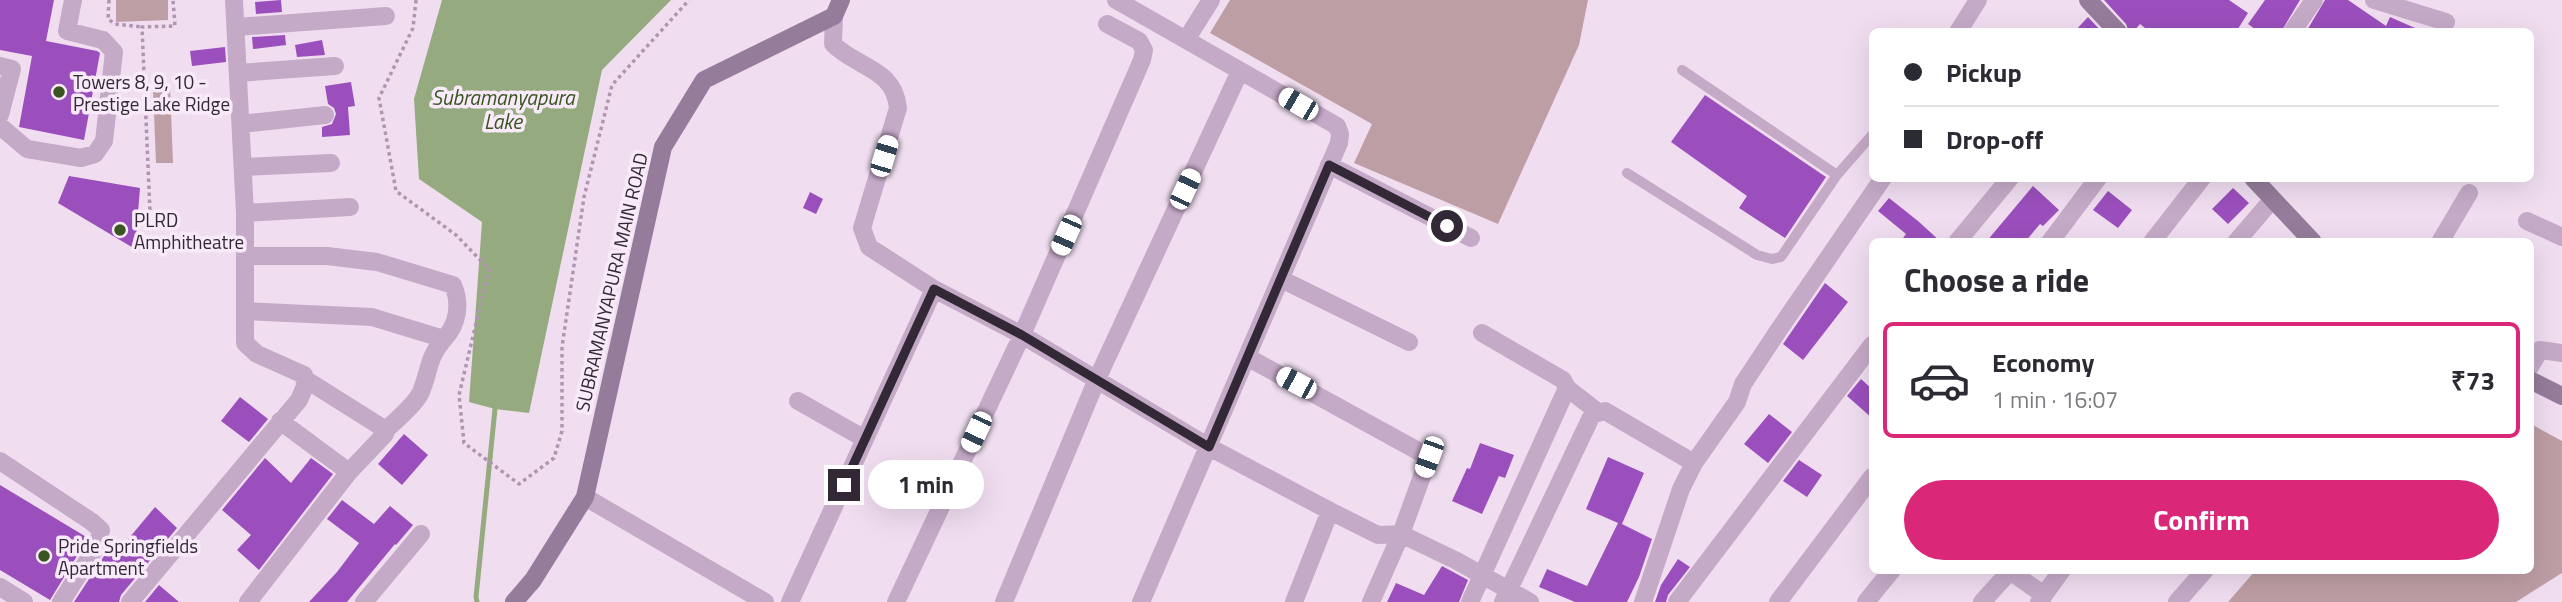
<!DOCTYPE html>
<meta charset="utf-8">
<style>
body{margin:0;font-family:"Titillium Web",sans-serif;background:#f7f7f7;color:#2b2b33;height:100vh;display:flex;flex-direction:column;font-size:26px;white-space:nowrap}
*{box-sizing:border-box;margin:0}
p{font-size:23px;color:#7c7c81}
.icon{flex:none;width:38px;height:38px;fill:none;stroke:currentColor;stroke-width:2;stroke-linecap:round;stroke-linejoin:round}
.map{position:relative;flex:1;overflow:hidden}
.details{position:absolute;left:1869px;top:238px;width:665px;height:336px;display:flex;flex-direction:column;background:#fff;border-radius:10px;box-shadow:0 7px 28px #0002}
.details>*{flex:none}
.guide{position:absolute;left:1869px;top:28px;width:665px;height:154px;border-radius:10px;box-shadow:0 7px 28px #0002;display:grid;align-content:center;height:154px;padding:0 35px;background:#fff}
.end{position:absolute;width:32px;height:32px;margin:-16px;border:9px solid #332936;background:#fff;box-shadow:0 0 0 4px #fff}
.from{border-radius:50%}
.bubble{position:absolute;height:49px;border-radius:24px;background:#fff;box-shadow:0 7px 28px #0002;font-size:23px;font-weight:700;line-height:49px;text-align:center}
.car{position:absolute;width:21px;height:42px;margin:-21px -10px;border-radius:9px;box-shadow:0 0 5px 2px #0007;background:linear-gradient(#fff 24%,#345 0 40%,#fff 0 76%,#345 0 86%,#fff 0)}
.guide b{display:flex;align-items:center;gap:24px;height:66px;font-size:26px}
.guide b+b{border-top:2px solid #e1e1e2}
.guide i{width:18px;height:18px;background:#2b2b33}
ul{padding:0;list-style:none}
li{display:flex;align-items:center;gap:21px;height:116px;margin:0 14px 10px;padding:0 21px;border:4px solid transparent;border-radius:10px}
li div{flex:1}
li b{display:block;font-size:26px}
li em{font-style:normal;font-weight:700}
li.current{border-color:#db2777}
li>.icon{width:63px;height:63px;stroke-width:1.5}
h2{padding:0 35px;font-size:32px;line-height:84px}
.primary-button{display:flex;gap:14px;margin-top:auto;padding:14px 35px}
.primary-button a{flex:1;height:80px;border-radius:42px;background:#db2777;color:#fff;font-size:28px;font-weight:700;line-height:80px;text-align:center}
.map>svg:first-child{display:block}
.green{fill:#be9ea5}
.water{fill:#95ab7f}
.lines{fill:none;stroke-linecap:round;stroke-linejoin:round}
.stream{stroke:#95ab7f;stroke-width:5}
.building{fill:#9b4fbd}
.path{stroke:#b095b3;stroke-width:3.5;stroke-dasharray:3.5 3.5;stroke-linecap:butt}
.lane{stroke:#c5aac8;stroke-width:10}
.street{stroke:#c5aac8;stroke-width:18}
.secondary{stroke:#957c9b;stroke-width:18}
.route{stroke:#332936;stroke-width:9}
.poi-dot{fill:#3a5422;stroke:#f8eaf8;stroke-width:2.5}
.labels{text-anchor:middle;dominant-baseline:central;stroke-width:7;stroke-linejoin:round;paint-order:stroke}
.poi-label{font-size:19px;fill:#332936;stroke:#f8eaf8;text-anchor:start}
.street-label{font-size:19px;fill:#332936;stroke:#f8eaf8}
.water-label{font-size:21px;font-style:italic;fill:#3a5422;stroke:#f8eaf8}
</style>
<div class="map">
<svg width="2562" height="602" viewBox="0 0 2562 602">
<rect width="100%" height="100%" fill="#f0def0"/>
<path class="green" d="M116,0h52v20l-52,2z
M1230,0h358l-9,45 -81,179 -144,-61 18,-39 -162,-91z
M170,87l3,76h-17l-3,-75z
M2531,424l31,17v132l-46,29h-288l27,-31 275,-1z"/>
<path class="water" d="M442,0h229l-69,70 -73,343 -34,-4 -26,-7 13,-180 -63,-43 -5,-80z"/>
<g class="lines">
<path class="stream" d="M477,602l-1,-5 19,-188"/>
</g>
<path class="building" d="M0,0h54l-8,41 51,10 3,2 -16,87 -65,-13 13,-71 -32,-6z
M281,0l1,12 -26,2 -1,-12z
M2104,0h125l19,13 -12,19h-86l-10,-8 -7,8h-4l-3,-8z
M2265,0h35l-19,32h-22l-11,-8z
M2325,0h23l38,26 4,-9 34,15h-118z
M2088,17l14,15h-28z
M285,35l1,10 -33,4 -1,-12z
M322,40l3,15 -28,2 -2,-12z
M225,47l1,15 -34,4 -2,-15z
M351,82l4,24 -7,1 2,28 -28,2v-10l10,-3 4,-10 -2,-6 -6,-4 -3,-18z
M1705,95l121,82 -41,61 -46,-30 8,-12 -76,-54z
M69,176l71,12 -5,61 -77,-46z
M2033,186l26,24 -16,16 -3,-2 -15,18h-39z
M2233,188l16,15 -21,21 -16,-15z
M2108,191l24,19 -14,18 -25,-18z
M810,192l13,7 -7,15 -13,-6z
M1889,198l29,23 23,21h-41l6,-8 -28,-23z
M1825,283l23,19 -45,58 -20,-16z
M1861,379l11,10v29l-25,-22z
M240,397l28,22 -19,23 -28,-21z
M1769,414l23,18 -24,31 -24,-19z
M404,434l24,21 -26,30 -24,-21z
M1480,443l34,12 -9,23 -6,-2 -17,38 -30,-13 15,-33 3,1z
M1608,457l36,16 -22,51 30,15 -13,38 -12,25h-52l-36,-15 8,-18 40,17 31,-63 -32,-14z
M265,458l26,25 20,-25 22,16 -74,96 -22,-20 14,-15 -29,-25z
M1799,460l23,15 -15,22 -24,-16z
M0,485l88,53 -38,62 -50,-30z
M342,500l32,24 16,-18 23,19 -17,20 -1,-1 -48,58h-38l28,-30 22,-29 -32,-24z
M155,507l22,21 -56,67 -2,7h-45l34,-52 7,5z
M1678,559l12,8 -22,28 -2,7h-11l6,-17z
M1442,566l26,14 -9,22h-72l9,-19 28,12z
M159,585l20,17h-34z"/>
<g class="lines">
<path class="path" d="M109,0l-1,19 7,5 27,3
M416,0l-3,28 -34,70 17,93 60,44 33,34 -30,126 5,48 55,41 35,-26 8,-27v-84l22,-150 28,-112 77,-85
M138,212h12l-8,-185 33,-1 -2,-26"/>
<path class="lane" d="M1682,70l155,105
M1627,173l130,82 15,4 9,-2 56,-82 35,-40"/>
<path class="street" d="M1116,0l221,126 3,8 -1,9 -198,459
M2374,0l72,22
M834,16l-1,28c24,24 61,24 65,64l-36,120 7,19 65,42
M1107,24l32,17 5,9 -2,10 -120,275 187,112 121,64 48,24 23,-1 56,27 73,41
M236,27l150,-11
M1958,32l20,-32
M2292,32l22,-32
M1186,40l25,-40
M0,66l12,3 -12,46
M238,73l97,-7
M241,124l84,-9
M0,126l27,23 54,9 14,-4 9,-13 10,-89 -11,-12 -36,-9 6,-31
M1329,165l142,73
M243,167l88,-4
M245,213l105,-6
M2527,221l35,16
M1957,242l53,-64
M2050,242l48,-64
M2152,242l50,-64
M2236,242l36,-42
M2440,242l29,-49
M1281,279l128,63
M245,311l127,6 72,22c14,-15 17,-35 9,-54l-76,-23 -50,-6h-82
M1247,357l182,100 -28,77 -30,68
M2530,367l10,-17 22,3
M305,379l81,51 -1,4 -36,38
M1567,388l31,24
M798,401l67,38
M386,430c11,-11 26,-22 34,-36 10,-22 7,-36 24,-55
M0,461l92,61 9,8 -3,14 -37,58
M585,497l180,105
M2010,571l34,24
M0,587l24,15
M130,602l169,-202 6,-14 -1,-11 -47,-21 -12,-11v-130l-11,-213
M248,602l101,-130 -69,-51
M364,602l57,-68
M790,602l144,-313 88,46 -126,267
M1004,602l93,-223 143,-308
M1294,602l36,-91
M1470,602l97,-214 -4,-8 -81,-47
M1503,602l89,-187 13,-4 89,52
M1643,602l38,-113 13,-26 43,-61 6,-18 35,-53 105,-153
M1677,602l195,-257
M1778,602l94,-125
M1866,602l26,-32
M1982,602l29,-32
M2039,602l23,-32
M2177,602l28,-32"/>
<path class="secondary" d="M2088,0l30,32
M2253,178l60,64
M2530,380l32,16
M514,602l19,-22 52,-83 78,-350 41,-67 130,-64 7,-16"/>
</g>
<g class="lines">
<path class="route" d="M844,485l90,-196 88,46 187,112 120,-282 118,61"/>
</g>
<g class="poi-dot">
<circle cx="59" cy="92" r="7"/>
<circle cx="120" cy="230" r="7"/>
<circle cx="44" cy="556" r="7"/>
</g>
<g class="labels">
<g class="poi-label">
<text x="73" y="81">Towers 8, 9, 10 -<tspan x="73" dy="22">Prestige Lake Ridge</tspan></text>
<text x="134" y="219">PLRD<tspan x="134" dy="22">Amphitheatre</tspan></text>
<text x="58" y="545">Pride Springfields<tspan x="58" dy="22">Apartment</tspan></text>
</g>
<g class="street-label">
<text transform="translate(611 282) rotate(-77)">SUBRAMANYAPURA MAIN ROAD</text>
</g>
<g class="water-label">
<text x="503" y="97">Subramanyapura<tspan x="503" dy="24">Lake</tspan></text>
</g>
</g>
</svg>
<i class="end from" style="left:1447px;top:226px"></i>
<i class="end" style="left:844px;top:485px"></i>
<div class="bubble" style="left:868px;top:460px;width:116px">1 min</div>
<i class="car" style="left:1298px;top:104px;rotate:300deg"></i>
<i class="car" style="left:884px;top:156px;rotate:17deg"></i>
<i class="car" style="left:1185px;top:189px;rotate:25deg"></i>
<i class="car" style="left:1066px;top:235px;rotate:204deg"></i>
<i class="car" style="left:1296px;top:383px;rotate:298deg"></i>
<i class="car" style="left:976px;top:432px;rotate:205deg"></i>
<i class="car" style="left:1429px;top:457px;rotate:200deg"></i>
<div class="guide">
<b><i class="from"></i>Pickup</b>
<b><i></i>Drop-off</b>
</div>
<section class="details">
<h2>Choose a ride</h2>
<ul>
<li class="current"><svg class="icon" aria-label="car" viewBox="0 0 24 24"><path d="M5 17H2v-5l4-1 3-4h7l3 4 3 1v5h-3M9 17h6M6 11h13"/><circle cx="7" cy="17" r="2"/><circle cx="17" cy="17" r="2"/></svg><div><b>Economy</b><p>1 min · 16:07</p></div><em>₹73</em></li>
</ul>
<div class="primary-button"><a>Confirm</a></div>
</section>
</div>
